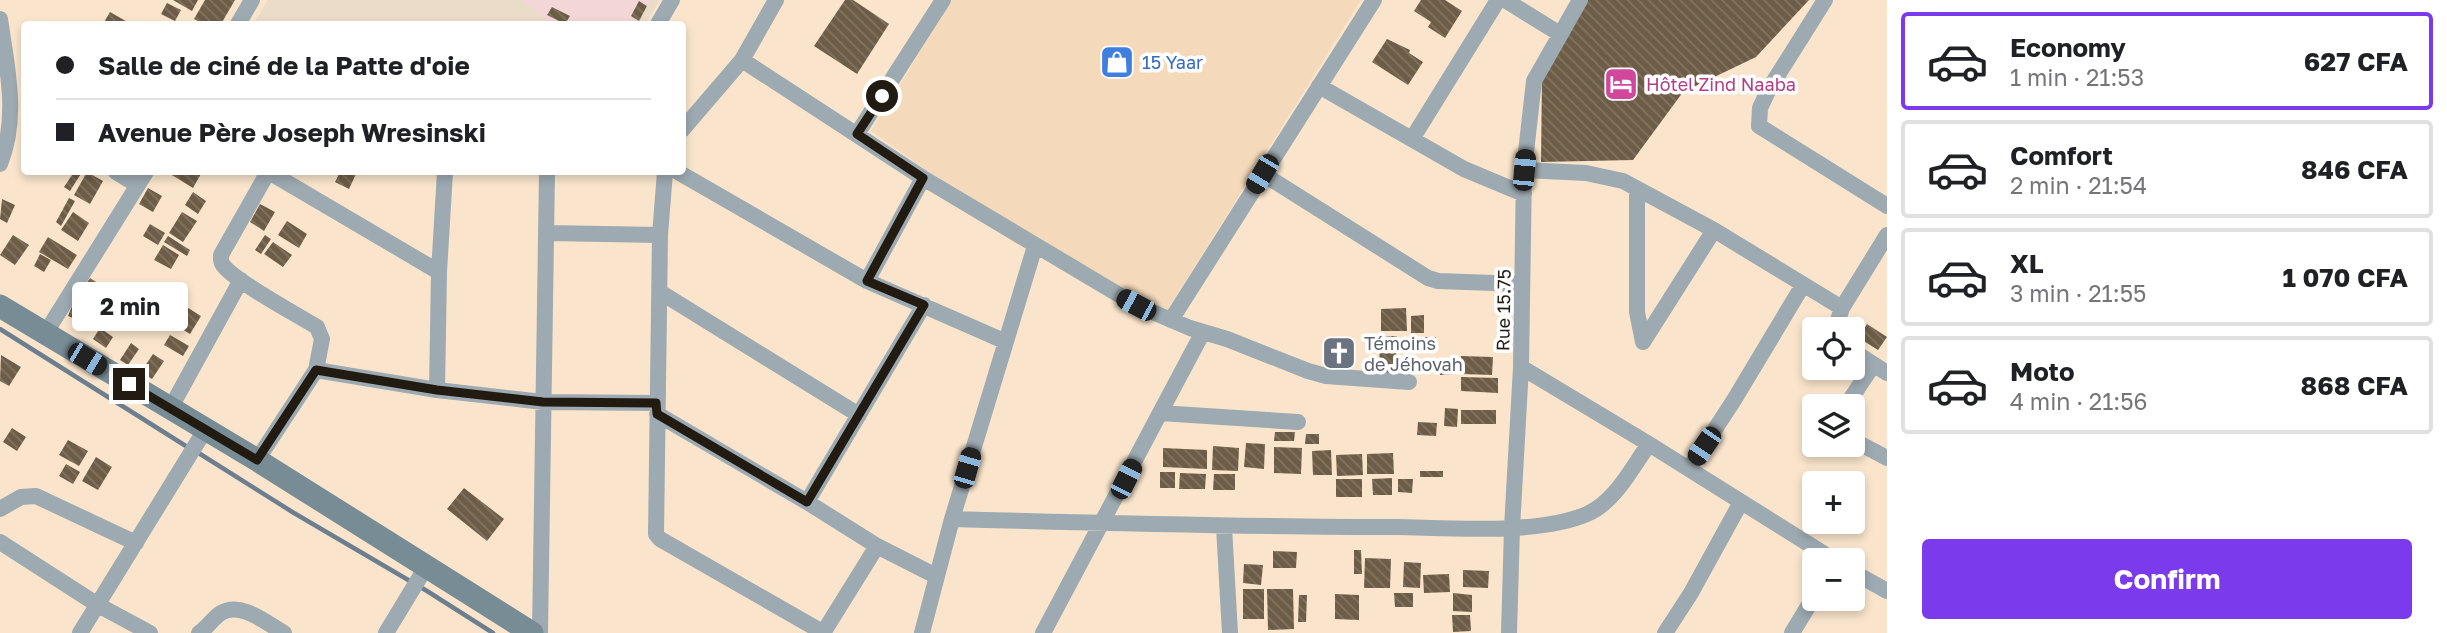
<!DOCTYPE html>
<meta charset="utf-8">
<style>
body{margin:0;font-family:"Golos Text",sans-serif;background:#f2f2f2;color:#202124;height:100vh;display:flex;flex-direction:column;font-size:26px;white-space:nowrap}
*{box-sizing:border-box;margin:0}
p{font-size:23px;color:#757577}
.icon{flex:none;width:38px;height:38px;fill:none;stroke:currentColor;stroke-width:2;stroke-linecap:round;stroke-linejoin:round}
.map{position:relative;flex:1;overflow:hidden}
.sheet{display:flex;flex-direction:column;background:#fff;width:560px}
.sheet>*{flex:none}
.banner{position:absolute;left:21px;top:21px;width:665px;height:154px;border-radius:7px;box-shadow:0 4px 10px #0003;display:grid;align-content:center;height:154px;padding:0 35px;background:#fff}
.buttons{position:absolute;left:1802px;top:317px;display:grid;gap:14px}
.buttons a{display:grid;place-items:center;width:63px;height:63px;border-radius:7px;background:#fff;box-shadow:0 4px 10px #0003;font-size:35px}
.end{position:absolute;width:32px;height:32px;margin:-16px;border:9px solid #221b12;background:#fff;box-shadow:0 0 0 4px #fff}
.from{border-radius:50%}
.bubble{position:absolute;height:49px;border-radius:7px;background:#fff;box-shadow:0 4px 10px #0003;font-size:23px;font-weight:700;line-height:49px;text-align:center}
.car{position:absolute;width:21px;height:42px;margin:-21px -10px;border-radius:9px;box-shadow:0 0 5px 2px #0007;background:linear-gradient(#222 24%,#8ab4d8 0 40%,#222 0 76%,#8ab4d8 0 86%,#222 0)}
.banner b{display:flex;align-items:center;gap:24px;height:66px;font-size:26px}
.banner b+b{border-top:2px solid #e0e0e0}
.banner i{width:18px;height:18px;background:#202124}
ul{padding:12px 0 0;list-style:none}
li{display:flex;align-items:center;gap:21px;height:98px;margin:0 14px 10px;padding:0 21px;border:4px solid #e0e0e0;border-radius:7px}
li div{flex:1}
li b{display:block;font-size:26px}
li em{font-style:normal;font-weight:700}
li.active{border-color:#7c3aed}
li>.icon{width:63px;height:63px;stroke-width:1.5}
.action{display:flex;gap:14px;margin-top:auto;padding:14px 35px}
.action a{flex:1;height:80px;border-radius:7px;background:#7c3aed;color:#fff;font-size:28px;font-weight:700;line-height:80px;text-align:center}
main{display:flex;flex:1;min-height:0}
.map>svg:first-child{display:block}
.built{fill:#f4dabb}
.education{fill:#ebdcc9}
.medical{fill:#f2d7d6}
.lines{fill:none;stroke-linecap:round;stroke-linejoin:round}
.stream{stroke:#6d7e8f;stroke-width:4.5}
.building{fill:url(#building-back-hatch)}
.street{stroke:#9daab1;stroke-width:16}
.secondary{stroke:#788c96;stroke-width:23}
.route{stroke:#221b12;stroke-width:9}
.labels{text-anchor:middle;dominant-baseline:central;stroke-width:7;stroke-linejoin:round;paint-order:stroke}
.shop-label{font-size:18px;fill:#366cbe;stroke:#fff;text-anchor:start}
.hotel-label{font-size:18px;fill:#b23c85;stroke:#fff;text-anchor:start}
.street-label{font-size:18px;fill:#221b12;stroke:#fff}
.worship-label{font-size:18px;fill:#5b616d;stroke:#fff;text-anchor:start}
</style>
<main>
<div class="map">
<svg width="1887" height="633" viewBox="0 0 1887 633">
<defs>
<pattern id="building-back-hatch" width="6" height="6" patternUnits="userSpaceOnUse" patternTransform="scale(1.75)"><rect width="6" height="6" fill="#6e5d46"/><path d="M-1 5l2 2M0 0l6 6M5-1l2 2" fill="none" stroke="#827462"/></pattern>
</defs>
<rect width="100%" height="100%" fill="#fae5cc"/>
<path class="built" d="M952,0h409l-196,314 -134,-71 -160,-112z"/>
<path class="education" d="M268,0h392l-15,24h-389l-2,-1z"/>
<path class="medical" d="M521,0h130l-15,24h-83z"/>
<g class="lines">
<path class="stream" d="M0,329l189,119
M197,452l97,61 133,78 66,42"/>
</g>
<path class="building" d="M173,0h25l-6,11z
M205,0h30l-14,24h-17l-10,-5z
M845,0h8l36,24 -32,50 -43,-28z
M1421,0h24l17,11 -17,27 -17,-11 3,-5 -17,-11z
M1587,0h222l-53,57 -73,35 -50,68 -92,2 1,-86z
M639,1l8,5 -8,15 -8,-5z
M167,3l14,7 -6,11 -14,-7z
M552,7l18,9 -5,8 -18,-9z
M110,12l21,12h-28z
M1387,39l23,11 -1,3 14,9 -15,23 -36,-23z
M74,172h8l-12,19 -6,-4z
M87,172l16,9 -13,23 -16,-9z
M167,172h35l-9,16z
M340,172l16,2 -7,15 -14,-7z
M148,188l14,8 -9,16 -14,-8z
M193,192l13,9 -8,13 -13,-9z
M69,198l6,3 -14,25 -5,-4z
M2,199l13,6 -8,18 -7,-4z
M260,204l15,8 -11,19 -14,-9z
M73,212l16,11 -11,18 -17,-11z
M182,212l15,9 -14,21 -14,-9z
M287,221l20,13 -8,14 -21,-13z
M150,224l15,9 -7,12 -15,-9z
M13,235l16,10 -14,20 -15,-10z
M265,235l6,4 -10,15 -6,-4z
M168,236l22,14 -3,6 -23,-14z
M48,237l29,18 -9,14 -29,-17z
M273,242l19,13 -9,12 -19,-13z
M163,245l16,10 -8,14 -17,-9z
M40,254l11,6 -7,12 -10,-6z
M90,278l21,14 -12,17 -20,-14z
M161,291l40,25 -11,18 -40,-25z
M74,301l24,10 -6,15 -24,-10z
M117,302l16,9 -8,14 -16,-10z
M1406,308l1,23h-26v-22z
M1424,315v18h-13v-17z
M1867,324l20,13 -9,13 -19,-12z
M100,328l13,9 -7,11 -13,-9z
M170,335l19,11 -6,10 -19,-11z
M1380,336h17l-1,38 -17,-1z
M1413,337h23v14h-23z
M131,343l8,6 -11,16 -8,-5z
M1333,344l12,1 -1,17 -13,-1z
M153,354l11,7 -12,18 -11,-7z
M1,355l20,12 -12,19 -9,-5z
M1461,356l32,1 -1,18 -31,-1z
M1440,359h17v15l-17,1z
M1461,377l37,1v15l-37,-2z
M1445,408l13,1 -1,18 -13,-1z
M1461,410h35v14h-35z
M1418,422l19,1 -1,13 -19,-1z
M12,428l14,9 -9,14 -14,-9z
M1275,432h20l-1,9h-20z
M1306,434h13v10h-14z
M68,440l20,11 -9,15 -20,-11z
M1246,443l19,1 -1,25 -20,-2z
M1213,446l26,2 -1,23 -26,-1z
M1274,447l28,1 -1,26 -27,-1z
M1163,448l44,2v19l-44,-2z
M1331,450l1,25h-19l-1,-24z
M1393,453l1,21h-27v-20z
M1362,454l1,21 -26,1 -1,-21z
M96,457l16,10 -14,23 -16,-9z
M66,464l14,8 -7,12 -14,-8z
M1420,471h23v6h-23z
M1160,472h15v16h-15z
M1180,473l26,1 -1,15h-26z
M1214,474h21v16h-22z
M1392,478v17h-19l-1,-16z
M1336,479h26v18h-26z
M1398,479h15l-1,14 -14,-1z
M464,488l40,31 -17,22 -40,-32z
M1354,550h7l1,24h-8z
M1273,551l24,1 -1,16h-23z
M1365,558l26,1 -1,29h-26z
M1404,562l17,1 -1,25 -17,-1z
M1244,564l19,1 -2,20 -18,-2z
M1463,570l26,1 -1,17 -25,-1z
M1449,574l1,18 -26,1 -1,-18z
M1243,589h21v30h-21z
M1267,589h26l1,40 -26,1z
M1394,593h19v14h-18z
M1453,593l19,2v17l-19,-1z
M1335,594l24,1v25l-24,-1z
M1299,595h8l-1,27h-8z
M1452,615h18l1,16 -18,1z"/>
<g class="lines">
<path class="street" d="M1505,0l55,34
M1825,0l-56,89 -9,19 -1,18 128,80
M0,19c7,49 19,98 0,145
M238,24l14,-24
M658,24l14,-24
M742,60l181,118 213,127 54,23 37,11 81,32 18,5 83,6
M1319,86l145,83 60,25
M682,130l60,-70 34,-60
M857,134l86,-134
M1412,139l86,-139
M1524,170l62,3 37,8 91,49 128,78
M116,172l21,13
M268,172l-47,83c0,4 -1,6 2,10 11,16 73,49 94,62l5,12 -6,31 121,20 106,12 113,1
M269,172l170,100
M665,172l-5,63 -4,299 4,5 164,94
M678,172l189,109 137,60
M1263,174l165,104 10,3 84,3
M1637,189v123l6,30
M547,233l113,2
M867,281l56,-103
M660,292l199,123
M1171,320l203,-320
M1835,329l7,-21 45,-73
M45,334l101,-162
M1643,342l71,-112
M1853,351l34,22
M1521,367l128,77 185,116
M437,390l2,-118 6,-100
M1846,406l27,-41
M170,409l71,-129
M1160,413l138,9
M657,414l150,88 70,44 59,30
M1853,440l34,18
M257,460l59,-90
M1689,469l45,-69 69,-115
M807,502l117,-197
M0,509l21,-12 15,-1 100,47
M952,519c148,4 297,8 445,8 54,1 142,8 190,-13 28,-12 44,-45 62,-70
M1224,527l6,106
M0,542l98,63 52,28
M1853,572l34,19
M80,633l125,-203
M199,633c8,-5 14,-15 22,-20 20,-12 45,10 63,20
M386,633l40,-66
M540,633l7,-461
M823,633l54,-87
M922,633l30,-114 83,-273
M1043,633l160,-301
M1509,633l3,-105 9,-161 3,-197 10,-89 46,-81
M1665,633l26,-40 50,-91
M1792,633l23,-38"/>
<path class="secondary" d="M0,306l257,154 275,173"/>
</g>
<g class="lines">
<path class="route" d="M129,384l128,76 59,-90 121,20 106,12 113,1 1,11 150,88 117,-197 -57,-24 56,-103 -66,-44 25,-38"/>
</g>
<defs>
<g id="shop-square" transform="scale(1.75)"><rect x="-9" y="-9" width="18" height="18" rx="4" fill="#3f7fe0" stroke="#fff"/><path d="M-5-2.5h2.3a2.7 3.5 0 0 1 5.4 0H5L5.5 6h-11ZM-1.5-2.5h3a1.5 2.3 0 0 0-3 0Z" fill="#fff"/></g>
<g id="hotel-square" transform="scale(1.75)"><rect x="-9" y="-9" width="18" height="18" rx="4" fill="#d1479c" stroke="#fff"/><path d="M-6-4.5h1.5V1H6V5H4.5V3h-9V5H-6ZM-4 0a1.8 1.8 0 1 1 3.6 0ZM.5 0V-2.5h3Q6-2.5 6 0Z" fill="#fff"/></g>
<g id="church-square" transform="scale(1.75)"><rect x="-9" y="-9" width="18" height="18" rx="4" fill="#6b7280" stroke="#fff"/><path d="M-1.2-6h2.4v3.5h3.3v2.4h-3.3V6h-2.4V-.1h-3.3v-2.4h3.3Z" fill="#fff"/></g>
</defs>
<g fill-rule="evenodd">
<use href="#shop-square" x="1117" y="62"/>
<use href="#hotel-square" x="1621" y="84"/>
<use href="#church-square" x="1339" y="353"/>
</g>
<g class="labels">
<g class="shop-label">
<text x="1142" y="62">15 Yaar</text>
</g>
<g class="hotel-label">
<text x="1646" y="84">Hôtel Zind Naaba</text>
</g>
<g class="street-label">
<text transform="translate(1503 310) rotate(-89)">Rue 15.75</text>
</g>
<g class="worship-label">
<text x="1364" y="343">Témoins<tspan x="1364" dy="21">de Jéhovah</tspan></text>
</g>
</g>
</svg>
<div class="buttons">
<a><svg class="icon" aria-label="locate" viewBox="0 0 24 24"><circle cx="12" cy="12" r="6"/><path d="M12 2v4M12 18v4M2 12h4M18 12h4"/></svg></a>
<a><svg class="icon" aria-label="layers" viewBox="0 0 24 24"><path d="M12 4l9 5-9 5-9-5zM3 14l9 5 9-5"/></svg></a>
<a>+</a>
<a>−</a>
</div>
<i class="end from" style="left:882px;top:96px"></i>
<i class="end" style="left:129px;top:384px"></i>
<div class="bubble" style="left:72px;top:282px;width:116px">2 min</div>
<i class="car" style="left:1524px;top:170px;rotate:5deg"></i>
<i class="car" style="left:1262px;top:174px;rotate:211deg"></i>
<i class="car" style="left:1136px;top:305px;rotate:298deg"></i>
<i class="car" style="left:87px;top:359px;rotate:121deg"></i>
<i class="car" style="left:1704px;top:446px;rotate:214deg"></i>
<i class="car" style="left:967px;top:468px;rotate:16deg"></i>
<i class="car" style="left:1126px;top:479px;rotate:27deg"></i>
<div class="banner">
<b><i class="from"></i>Salle de ciné de la Patte d'oie</b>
<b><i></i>Avenue Père Joseph Wresinski</b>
</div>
</div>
<section class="sheet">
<ul>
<li class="active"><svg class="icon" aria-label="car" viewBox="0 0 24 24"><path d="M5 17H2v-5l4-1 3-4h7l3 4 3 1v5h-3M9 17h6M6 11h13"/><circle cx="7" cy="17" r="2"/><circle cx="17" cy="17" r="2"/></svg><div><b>Economy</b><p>1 min · 21:53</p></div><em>627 CFA</em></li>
<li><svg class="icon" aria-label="car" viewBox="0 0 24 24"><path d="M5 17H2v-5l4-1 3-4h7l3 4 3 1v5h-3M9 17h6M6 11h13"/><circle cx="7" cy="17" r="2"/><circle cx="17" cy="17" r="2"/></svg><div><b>Comfort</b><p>2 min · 21:54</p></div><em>846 CFA</em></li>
<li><svg class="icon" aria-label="car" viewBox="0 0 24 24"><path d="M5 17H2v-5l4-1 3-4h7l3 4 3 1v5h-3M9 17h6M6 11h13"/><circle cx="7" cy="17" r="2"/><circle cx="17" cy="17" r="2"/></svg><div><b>XL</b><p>3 min · 21:55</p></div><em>1 070 CFA</em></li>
<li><svg class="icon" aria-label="car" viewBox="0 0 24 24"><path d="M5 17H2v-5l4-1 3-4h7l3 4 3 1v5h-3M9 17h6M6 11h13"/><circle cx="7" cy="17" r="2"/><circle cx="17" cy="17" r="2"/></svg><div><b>Moto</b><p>4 min · 21:56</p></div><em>868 CFA</em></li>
</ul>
<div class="action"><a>Confirm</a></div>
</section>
</main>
